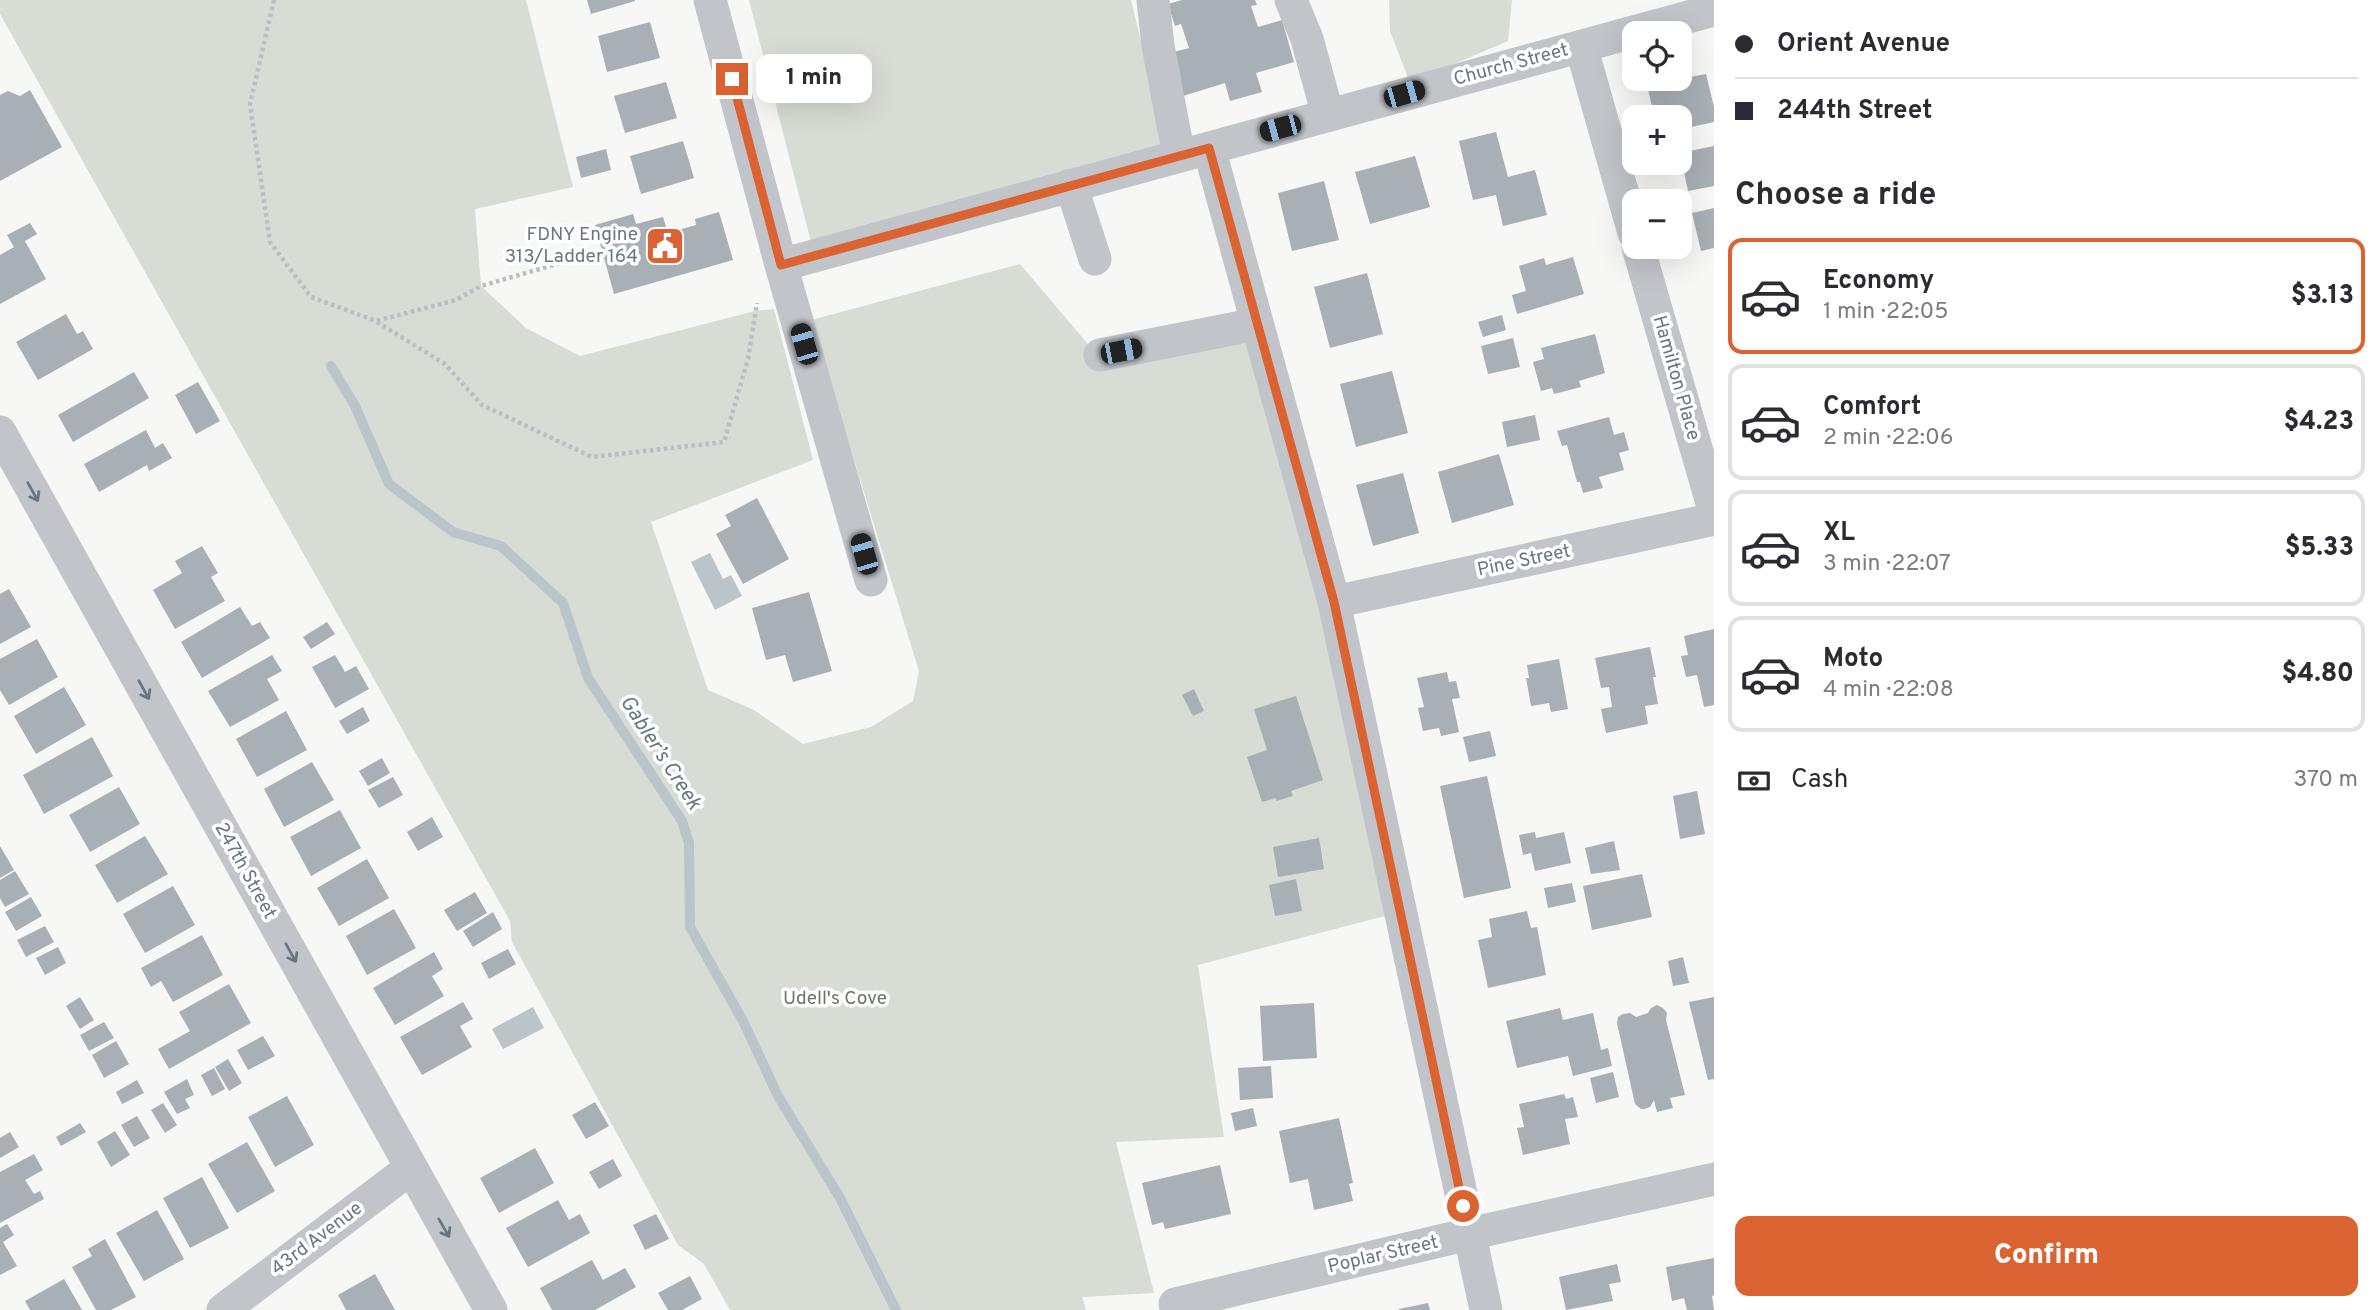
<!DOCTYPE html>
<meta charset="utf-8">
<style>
body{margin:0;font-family:Overpass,sans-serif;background:#f2f2f3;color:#2b2b33;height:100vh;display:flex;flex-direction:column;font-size:26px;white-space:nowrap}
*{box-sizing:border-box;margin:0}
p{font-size:23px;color:#7c7c81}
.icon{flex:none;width:38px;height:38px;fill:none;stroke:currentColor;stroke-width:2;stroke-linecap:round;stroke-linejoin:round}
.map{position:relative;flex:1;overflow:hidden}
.drawer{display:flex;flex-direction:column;background:#fff;width:665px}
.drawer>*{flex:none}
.top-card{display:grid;align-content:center;height:154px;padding:0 21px;background:#fff}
.fabs{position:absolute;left:1622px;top:21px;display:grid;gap:14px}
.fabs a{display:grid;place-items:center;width:70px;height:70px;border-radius:14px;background:#fff;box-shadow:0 7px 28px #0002;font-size:35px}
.end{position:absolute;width:32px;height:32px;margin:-16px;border:9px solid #db6331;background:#fff;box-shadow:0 0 0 4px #fff}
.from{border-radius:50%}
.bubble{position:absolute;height:49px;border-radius:14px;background:#fff;box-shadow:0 7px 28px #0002;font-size:23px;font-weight:800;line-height:49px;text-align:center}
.car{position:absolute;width:21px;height:42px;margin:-21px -10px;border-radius:9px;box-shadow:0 0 5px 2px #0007;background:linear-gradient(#222 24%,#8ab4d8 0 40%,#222 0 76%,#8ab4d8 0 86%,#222 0)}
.top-card b{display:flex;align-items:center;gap:24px;height:66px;font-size:26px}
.top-card b+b{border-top:2px solid #e1e1e2}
.top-card i{width:18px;height:18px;background:#2b2b33}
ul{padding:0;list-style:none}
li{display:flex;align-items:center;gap:21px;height:116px;margin:0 14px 10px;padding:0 7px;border:4px solid #e1e1e2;border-radius:14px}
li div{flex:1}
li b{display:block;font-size:26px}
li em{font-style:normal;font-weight:800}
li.active{border-color:#db6331}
li>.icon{width:63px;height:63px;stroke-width:1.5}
h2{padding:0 21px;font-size:32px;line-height:84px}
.pay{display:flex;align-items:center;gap:18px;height:77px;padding:0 21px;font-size:26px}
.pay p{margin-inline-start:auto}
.action{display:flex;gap:14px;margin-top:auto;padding:14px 21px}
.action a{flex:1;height:80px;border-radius:14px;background:#db6331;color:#fff;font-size:28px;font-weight:800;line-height:80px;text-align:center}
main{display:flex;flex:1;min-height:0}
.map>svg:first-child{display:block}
.green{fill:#d7dcd4}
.water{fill:#bac4c9}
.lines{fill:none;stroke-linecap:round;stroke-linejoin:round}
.stream{stroke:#bac4c9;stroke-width:10}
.building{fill:#a8afb5}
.path{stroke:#bbbdc0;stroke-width:4.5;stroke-dasharray:3.5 3.5;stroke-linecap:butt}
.minor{stroke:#c1c4c8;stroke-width:33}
.oneway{stroke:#687684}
.route{stroke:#db6331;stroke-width:9}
.labels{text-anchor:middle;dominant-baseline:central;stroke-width:7;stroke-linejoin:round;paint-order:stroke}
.street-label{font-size:19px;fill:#687684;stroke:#fff}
.poi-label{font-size:19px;fill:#687684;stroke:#fff;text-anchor:end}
.park-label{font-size:19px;fill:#657762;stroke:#fff}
.water-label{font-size:21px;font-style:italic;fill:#637780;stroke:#fff}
</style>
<main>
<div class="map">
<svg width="1714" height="1310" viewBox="0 0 1714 1310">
<rect width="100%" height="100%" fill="#f7f7f5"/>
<path class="green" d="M0,0h526l47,187 -98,22 6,77 45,42 54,28 175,-45 19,-2 39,151 -162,62 57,168 46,20 49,34 68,-17 42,-26 6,-30 -108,-351 209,-56 73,86 163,-30 144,592 -202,53 26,172 -108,5 38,151 -72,4 4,13h-356l-26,-46 -26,-19 -166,-303 -2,-21 -510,-907z
M749,0h382l36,150 -355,96z
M1389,0h123l-4,41 -98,42 -20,-52z"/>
<path class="water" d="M710,553l13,26 8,-4 11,21 -27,14 -24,-48z
M533,1007l11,21 -41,21 -11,-20z"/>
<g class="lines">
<path class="stream" d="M331,366l24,40 34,78 64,48 48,14 62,57 25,75 94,143 7,22 1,84 53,94 35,75 62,102 56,112"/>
</g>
<path class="building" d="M587,0h48v1l-44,13z
M1182,0h73l2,5 -6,1 7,21 24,-7 12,42 -38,11 6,19 -32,9 -5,-18 -42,13 -13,-43 19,-5 -8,-24 -6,2 -7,-22z
M650,22l10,36 -53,14 -9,-36z
M1680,71l5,7 21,-4 8,33v15l-23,5 -2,-6 -9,2v-6h-26l-8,-38h34z
M666,82l11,36 -52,15 -11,-37z
M30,90l32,57 -62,34v-86l8,-4 12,5z
M1496,132l12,45 27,-7 12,45 -44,11 -7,-31 -23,5 -14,-59z
M683,141l11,37 -53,16 -11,-38z
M1714,146v40l-26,5 -8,-38z
M606,149l5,21 -30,8 -5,-21z
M1415,156l15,51 -60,17 -15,-52z
M1324,181l15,59 -47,11 -14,-58z
M1714,208v40l-13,3 -9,-38z
M719,212l14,48 -119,34 -19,-69 38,-11 3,10 27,-7 5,16 28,-8 -1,-6z
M30,223l7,11 -12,7 21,38 -46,25v-49l14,-8 -7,-12z
M1573,257l11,37 -67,20 -5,-19 14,-4 -7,-25 25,-8 2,7z
M1367,273l16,61 -53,14 -16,-61z
M66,314l11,20 6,-3 10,18 -55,31 -22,-38z
M1502,315l4,15 -23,7 -5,-15z
M1595,334l10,39 -26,8 2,6 -27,7 -2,-6 -11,3 -8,-29 11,-3 -3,-11z
M1513,338l7,29 -32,7 -7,-28z
M1392,371l16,62 -52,14 -16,-63z
M134,372l15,26 -76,44 -15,-27z
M198,382l22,39 -24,13 -21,-39z
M1535,415l5,25 -33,7 -5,-25z
M1609,417l5,18 10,-3 5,18 -10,3 5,17 -25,7 4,11 -20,5 -3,-11h-3l-10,-37 -5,1 -5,-15z
M146,430l9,18 8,-5 9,15 -23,13 -2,-6 -48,27 -15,-28z
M1499,454l15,51 -62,18 -14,-51z
M1403,473l16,60 -46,13 -17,-61z
M757,498l32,61 -46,25 -27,-50 15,-8 -6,-11z
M202,546l16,27 -7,4 14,24 -50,28 -22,-39 29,-17 -7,-12z
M9,589l22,38 -31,17v-50z
M809,592l23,79 -39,11 -8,-27 -19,5 -14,-52z
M240,607l12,19 8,-4 10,16 -68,40 -21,-36z
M327,622l8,12 -24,15 -8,-12z
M1714,629v76l-10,2 -7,-32 -11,2 -5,-21 7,-1 -4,-19z
M37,639l21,38 -49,28 -9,-15v-31z
M1650,647l6,30h-3l5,27 -13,2 3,18 -42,9 -5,-24 11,-2 -3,-20 -8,1 -6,-30z
M272,655l10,16 -15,8 12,21 -49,27 -22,-36z
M335,655l10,17 11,-6 13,23 -34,19 -23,-41z
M1559,659l9,50 -17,3 -2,-9 -18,3 -5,-28h3l-2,-13z
M1447,672l2,10 7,-1 4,17 -8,1 7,33 -18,4 -2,-8 -16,3 -5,-23 6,-1 -7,-29z
M64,687l22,38 -50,29 -22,-38z
M1194,689l10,22 -11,5 -11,-21z
M1296,696l27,84 -32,11 2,5 -17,5v-3l-14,4 -15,-45 20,-7 -13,-41z
M363,707l7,14 -23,13 -8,-13z
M286,711l21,39 -50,27 -21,-38z
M1490,731l6,25 -27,6 -6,-25z
M92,737l21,39 -69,38 -21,-39z
M382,758l8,15 -22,13 -9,-15z
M312,762l22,38 -50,27 -20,-38z
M1487,776l24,112 -47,10 -24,-112z
M393,777l10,18 -24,13 -11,-18z
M119,787l21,37 -50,28 -21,-37z
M1697,791l8,43 -25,5 -7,-43z
M340,810l21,38 -50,28 -21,-39z
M432,817l11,20 -25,14 -11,-19z
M1535,832l1,6 28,-6 7,31 -36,8 -4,-18 -8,2 -4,-20z
M145,836l23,38 -51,29 -22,-38z
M1319,838l5,31 -46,8 -5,-30z
M1614,841l6,29 -29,4 -6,-26z
M0,846l14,24 -14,8z
M367,859l22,39 -50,28 -22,-38z
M15,871l14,23 -24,13 -5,-9v-18z
M1642,874l10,43 -60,13 -9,-44z
M1296,879l6,32 -27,5 -6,-31z
M1572,883l4,19 -28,6 -4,-20z
M173,886l22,39 -50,28 -22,-39z
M475,892l12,21 -30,18 -13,-21z
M31,897l11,19 -26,15 -11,-19z
M394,909l22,39 -49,27 -21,-39z
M1527,911l4,17 6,-1 9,48 -58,13 -10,-48 14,-3 -3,-18z
M493,912l9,17 -29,18 -10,-16z
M45,926l9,16 -28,15 -9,-17z
M202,935l21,40 -50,27 -12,-21 -10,6 -10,-19z
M58,947l8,16 -21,12 -9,-17z
M508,949l8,15 -27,15 -8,-16z
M434,952l9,17 -11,7 12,20 -49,29 -22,-37z
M1683,957l6,26 -16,3 -5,-25z
M229,984l22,39 -82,46 -11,-20 32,-18 -11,-19z
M80,997l14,23 -14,9 -14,-23z
M1714,997v82l-6,1 -19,-78z
M463,1002l10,17 -13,7 12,21 -50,28 -22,-38z
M1314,1003l3,55 -54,3 -3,-55z
M1657,1005l6,3 4,5 -1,7 19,75 -15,3 3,10 -16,4 -3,-12 -4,7 -6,2h-3l-6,-5 -18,-81 1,-6 5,-3 7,-1 6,4 12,-4 3,-5z
M1560,1008l3,12 30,-7 8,37 7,-2 4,18 -39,10 -5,-20 -51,12 -11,-47z
M104,1022l10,16 -25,13 -9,-16z
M263,1036l12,20 -27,14 -11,-20z
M116,1041l13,23 -25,14 -12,-23z
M228,1059l14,24 -13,8 -14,-24z
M1271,1066l2,32 -33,2 -2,-32z
M214,1068l11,21 -13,7 -11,-21z
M1613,1072l6,25 -23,6 -6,-25z
M187,1079l7,16 -9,4 5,9 -13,6 -13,-22z
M137,1080l7,13 -22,11 -6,-12z
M1564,1094l2,5 7,-2 5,20 -13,2 5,25 -47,11 -6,-27 7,-1 -5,-23z
M287,1096l27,49 -39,22 -27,-50z
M595,1102l14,24 -23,13 -14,-24z
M163,1103l14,22 -12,8 -14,-23z
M1253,1108l4,18 -22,5 -4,-18z
M137,1116l13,22 -16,9 -13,-22z
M1339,1118l14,65 -4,1 4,17 -39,9 -6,-31 -18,4 -11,-52z
M80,1123l6,9 -25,14 -5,-9z
M115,1131l15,24 -19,12 -14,-25z
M10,1132l9,15 -19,11v-20z
M247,1142l28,49 -38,22 -29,-49z
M535,1148l19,35 -55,30 -19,-35z
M34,1154l9,16 -18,10 9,14 6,-3 4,8 -44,24v-51z
M613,1159l9,17 -23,13 -10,-17z
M1220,1165l11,49 -66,15 -2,-7 -11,3 -10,-42z
M202,1177l27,51 -39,20 -27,-50z
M558,1200l11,20 11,-6 10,19 -62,34 -22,-39z
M157,1210l27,49 -40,22 -28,-48z
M656,1214l13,25 -24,11 -12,-25z
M7,1224l7,11 -11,7 14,24 -17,9v-47z
M105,1239l31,58 -25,13h-15l-24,-43 20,-11 -4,-7z
M1714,1258v37l-2,1 2,14h-27l-3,-12 -12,3 -6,-34z
M592,1260l11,20 22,-12 11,19 -41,23h-43l-12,-22z
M1617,1264l4,18 -12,2 4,17 -47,9 -7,-33z
M375,1274l20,36h-49l-8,-15z
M690,1276l12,23 -20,11h-14l-10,-17z
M64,1279l18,31h-52l-5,-9z
M1428,1303l2,7h-31v-1z"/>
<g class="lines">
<path class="path" d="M274,0l-24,104 20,138 41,55 65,24 80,-21 25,-14 83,-24
M377,322l68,42 37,41 110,52 132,-15 24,-83 9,-56"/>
<path class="minor" d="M710,0l71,265 90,315
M1153,0l5,46 21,110
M1291,0l16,39 21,76
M1581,46l53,187
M1209,148l125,454 152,708
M1071,185l24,74
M1638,247l76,263
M781,265l933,-255
M1100,355l157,-31
M0,432l491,878
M1334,602l380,-83
M1175,1304l294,-70 245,-55
M223,1310l188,-142"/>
</g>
<defs><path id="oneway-shaft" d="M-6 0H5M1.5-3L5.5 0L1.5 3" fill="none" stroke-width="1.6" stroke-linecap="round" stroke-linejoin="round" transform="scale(1.75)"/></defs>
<g class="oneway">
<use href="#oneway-shaft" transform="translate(33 492) rotate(61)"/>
<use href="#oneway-shaft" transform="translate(144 690) rotate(61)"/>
<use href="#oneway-shaft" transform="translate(291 953) rotate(61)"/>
<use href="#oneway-shaft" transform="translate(444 1228) rotate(60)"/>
</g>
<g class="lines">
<path class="route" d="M732,79l49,186 428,-117 125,454 129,604"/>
</g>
<defs>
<g id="civic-square" transform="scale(2.0125)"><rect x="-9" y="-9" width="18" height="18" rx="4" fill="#db6331" stroke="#fff"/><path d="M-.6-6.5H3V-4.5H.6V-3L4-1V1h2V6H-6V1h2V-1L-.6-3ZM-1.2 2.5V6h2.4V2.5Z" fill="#fff"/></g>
</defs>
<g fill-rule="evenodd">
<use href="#civic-square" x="665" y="246"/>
</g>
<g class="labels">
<g class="street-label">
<text transform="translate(1511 65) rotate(-15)">Church Street</text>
<text transform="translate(1676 378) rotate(74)">Hamilton Place</text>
<text transform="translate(1524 561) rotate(-12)">Pine Street</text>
<text transform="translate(245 871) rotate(61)">247th Street</text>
<text transform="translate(317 1239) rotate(-37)">43rd Avenue</text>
<text transform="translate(1383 1255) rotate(-13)">Poplar Street</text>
</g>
<g class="poi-label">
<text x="638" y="235">FDNY Engine<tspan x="638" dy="22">313/Ladder 164</tspan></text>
</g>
<g class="park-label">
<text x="835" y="999">Udell's Cove</text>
</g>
<g class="water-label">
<text transform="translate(660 753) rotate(57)">Gabler’s Creek</text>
</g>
</g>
</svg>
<div class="fabs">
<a><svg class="icon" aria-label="locate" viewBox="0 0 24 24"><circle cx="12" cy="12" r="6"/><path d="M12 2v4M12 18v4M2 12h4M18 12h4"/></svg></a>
<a>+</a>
<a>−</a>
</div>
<i class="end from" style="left:1463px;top:1206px"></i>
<i class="end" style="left:732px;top:79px"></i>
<div class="bubble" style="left:756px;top:54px;width:116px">1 min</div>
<i class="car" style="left:1404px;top:94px;rotate:74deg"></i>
<i class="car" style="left:1280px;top:128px;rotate:255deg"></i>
<i class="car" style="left:804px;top:344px;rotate:344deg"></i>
<i class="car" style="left:1121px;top:351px;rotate:79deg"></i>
<i class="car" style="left:864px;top:554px;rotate:344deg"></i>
</div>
<section class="drawer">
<div class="top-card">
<b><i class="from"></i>Orient Avenue</b>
<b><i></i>244th Street</b>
</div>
<h2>Choose a ride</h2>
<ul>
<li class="active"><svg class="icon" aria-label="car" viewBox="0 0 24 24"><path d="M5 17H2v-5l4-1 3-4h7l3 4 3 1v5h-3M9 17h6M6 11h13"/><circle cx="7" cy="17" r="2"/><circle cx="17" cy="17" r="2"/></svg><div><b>Economy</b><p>1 min · 22:05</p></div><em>$3.13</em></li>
<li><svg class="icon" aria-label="car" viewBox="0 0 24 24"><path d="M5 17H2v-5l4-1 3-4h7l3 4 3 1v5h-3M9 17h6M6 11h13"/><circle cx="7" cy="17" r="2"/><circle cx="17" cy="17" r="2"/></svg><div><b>Comfort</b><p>2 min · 22:06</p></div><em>$4.23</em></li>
<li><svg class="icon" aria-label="car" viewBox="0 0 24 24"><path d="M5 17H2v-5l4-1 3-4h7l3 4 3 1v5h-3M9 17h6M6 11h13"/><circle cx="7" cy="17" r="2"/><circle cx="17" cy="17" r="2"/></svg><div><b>XL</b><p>3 min · 22:07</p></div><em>$5.33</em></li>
<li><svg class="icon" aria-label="car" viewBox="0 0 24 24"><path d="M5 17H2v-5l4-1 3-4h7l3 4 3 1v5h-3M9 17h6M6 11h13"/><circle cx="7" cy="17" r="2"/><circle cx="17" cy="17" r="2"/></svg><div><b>Moto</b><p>4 min · 22:08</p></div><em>$4.80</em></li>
</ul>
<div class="pay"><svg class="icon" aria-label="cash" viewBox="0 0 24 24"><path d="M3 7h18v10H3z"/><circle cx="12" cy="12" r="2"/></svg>Cash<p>370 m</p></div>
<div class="action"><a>Confirm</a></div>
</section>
</main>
